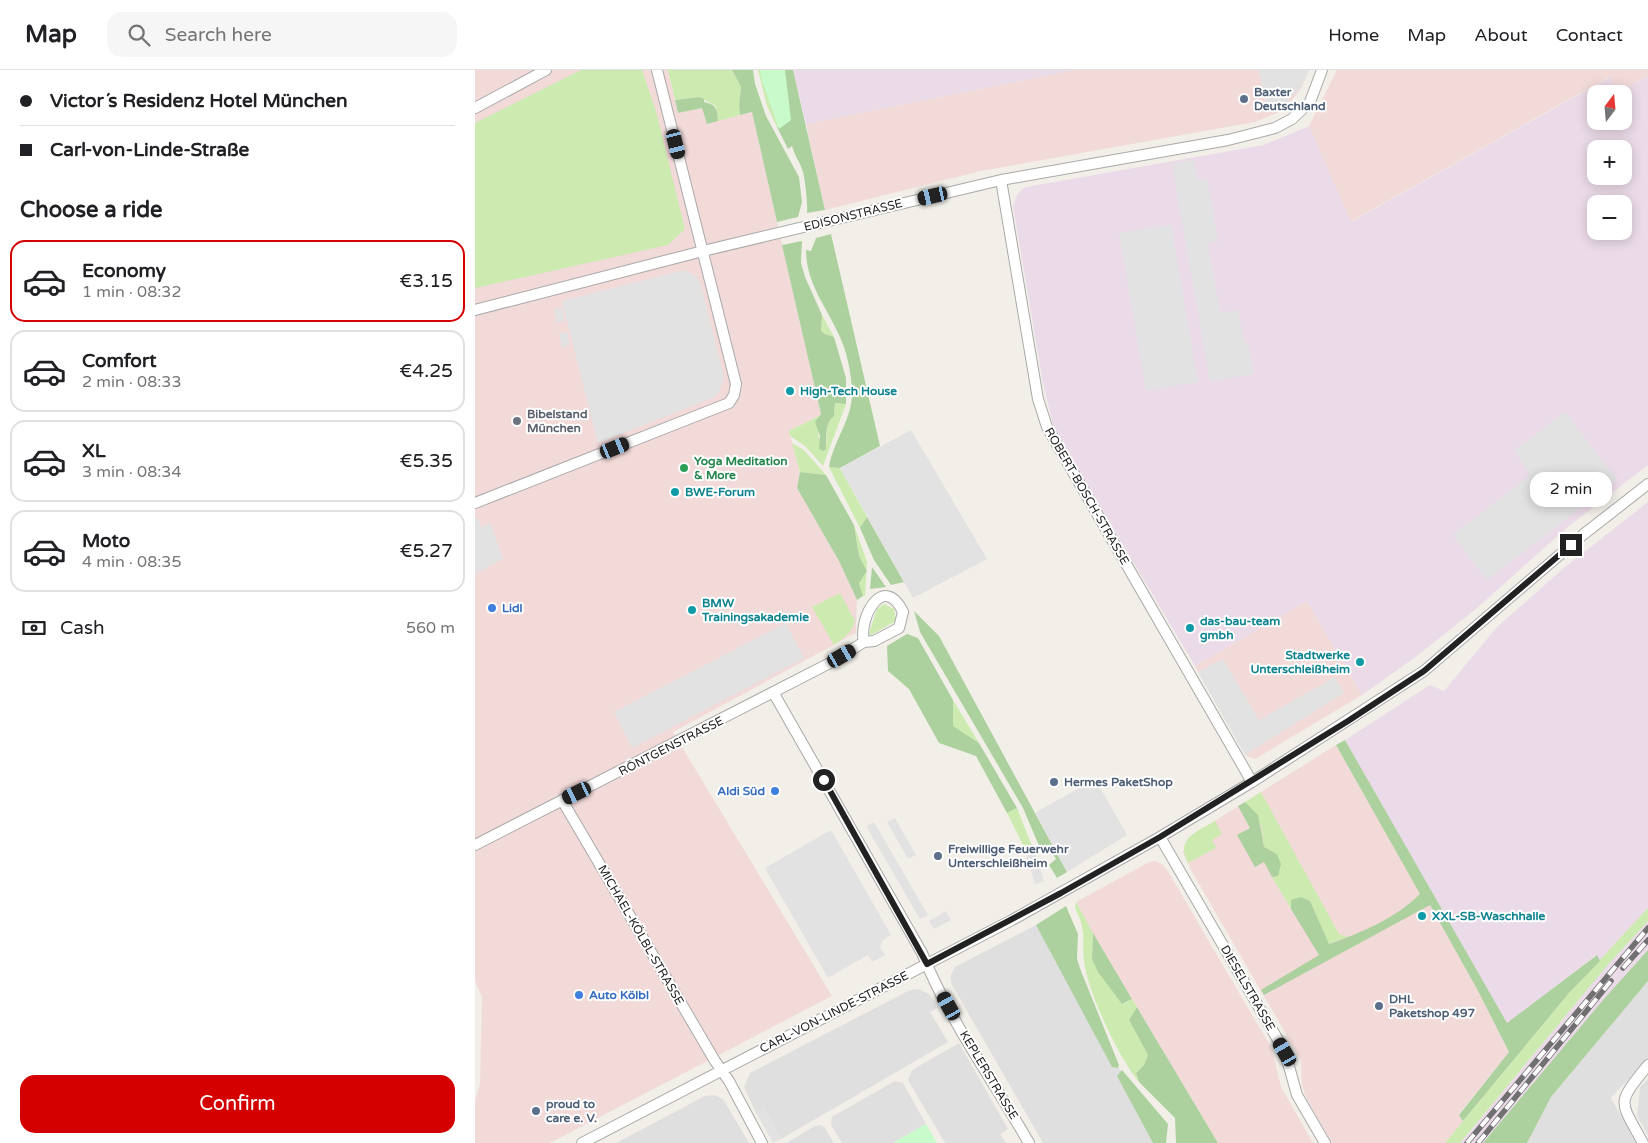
<!DOCTYPE html>
<meta charset="utf-8">
<style>
body{margin:0;font-family:"Varela Round",sans-serif;background:#f6f6f6;color:#202124;height:100vh;display:flex;flex-direction:column;font-size:19px;white-space:nowrap}
*{box-sizing:border-box;margin:0}
p{font-size:16px;color:#757577}
.icon{flex:none;width:28px;height:28px;fill:none;stroke:currentColor;stroke-width:2;stroke-linecap:round;stroke-linejoin:round}
.map{position:relative;flex:1;overflow:hidden}
.panel{display:flex;flex-direction:column;background:#fff;width:475px}
.panel>*{flex:none}
.top-card{display:grid;align-content:center;height:110px;padding:0 20px;background:#fff}
.needle{width:32px;rotate:16deg}
.controls{position:absolute;left:1112px;top:15px;display:grid;gap:10px}
.controls a{display:grid;place-items:center;width:45px;height:45px;border-radius:10px;background:#fff;box-shadow:0 2px 12px #0003;font-size:25px}
.end{position:absolute;width:22px;height:22px;margin:-11px;border:6px solid #222;background:#fff;box-shadow:0 0 0 2px #fff}
.from{border-radius:50%}
.bubble{position:absolute;height:35px;border-radius:15px;background:#fff;box-shadow:0 2px 12px #0003;font-size:16px;font-weight:600;line-height:35px;text-align:center}
.car{position:absolute;width:15px;height:30px;margin:-15px -8px;border-radius:6px;box-shadow:0 0 4px 1px #0007;background:linear-gradient(#222 24%,#8ab4d8 0 40%,#222 0 76%,#8ab4d8 0 86%,#222 0)}
.top-card b{display:flex;align-items:center;gap:18px;height:48px;font-size:19px}
.top-card b+b{border-top:1px solid #e0e0e0}
.top-card i{width:12px;height:12px;background:#202124}
ul{padding:0;list-style:none}
li{display:flex;align-items:center;gap:15px;height:82px;margin:0 10px 8px;padding:0 10px;border:2px solid #e0e0e0;border-radius:15px}
li div{flex:1}
li b{display:block;font-size:19px}
li em{font-style:normal;font-weight:600}
li.active{border-color:#d40000}
li>.icon{width:45px;height:45px;stroke-width:1.5}
h2{padding:0 20px;font-size:22px;line-height:60px}
.pay{display:flex;align-items:center;gap:12px;height:55px;padding:0 20px;font-size:19px}
.pay p{margin-inline-start:auto}
.cta{display:flex;gap:10px;margin-top:auto;padding:10px 20px}
.cta a{flex:1;height:58px;border-radius:15px;background:#d40000;color:#fff;font-size:20px;font-weight:600;line-height:58px;text-align:center}
header{display:flex;align-items:center;gap:30px;box-sizing:border-box;height:70px;padding:0 25px;background:#fff;border-bottom:1px solid #e0e0e0}
header strong{font-size:24px}
nav{display:flex;gap:28px;margin-inline-start:auto;font-size:18px}
.search{width:350px;height:45px;background:#f6f6f6;display:flex;align-items:center;gap:12px;box-sizing:border-box;padding:0 18px;border-radius:15px;color:#757577;font-size:19px}
main{display:flex;flex:1;min-height:0}
.map>svg:first-child{display:block}
.residential{fill:#e0dfdf}
.commercial{fill:#f2dad9}
.industrial{fill:#ebdbe8;fill-rule:evenodd}
.grass{fill:#cdebb0}
.forest{fill:#add19e}
.park{fill:#c8facc}
.parking{fill:#e2e2e2}
.lines{fill:none;stroke-linecap:round;stroke-linejoin:round}
.minor-casing{stroke:#a9a9a9;stroke-width:12}
.minor{stroke:#fff;stroke-width:10}
.rail-casing{stroke:#707070;stroke-width:5.5}
.rail{stroke:#fff;stroke-width:4;stroke-dasharray:11;stroke-linecap:butt}
.route{stroke:#222;stroke-width:6}
.service-dot{fill:#5c6f8a;stroke:#fff;stroke-width:2}
.culture-dot{fill:#0f9aa8;stroke:#fff;stroke-width:2}
.worship-dot{fill:#6b7280;stroke:#fff;stroke-width:2}
.leisure-dot{fill:#2e9e5b;stroke:#fff;stroke-width:2}
.shop-dot{fill:#3f7fe0;stroke:#fff;stroke-width:2}
.labels{text-anchor:middle;dominant-baseline:central;stroke-width:4;stroke-linejoin:round;paint-order:stroke}
.service-label{font-size:12px;font-weight:bold;fill:#4e5e75;stroke:#fff;text-anchor:start}
.street-label{font-size:12px;fill:#222;stroke:#fff}
.culture-label{font-size:12px;font-weight:bold;fill:#0d838f;stroke:#fff;text-anchor:start}
.worship-label{font-size:12px;font-weight:bold;fill:#5b616d;stroke:#fff;text-anchor:start}
.leisure-label{font-size:12px;font-weight:bold;fill:#27864d;stroke:#fff;text-anchor:start}
.shop-label{font-size:12px;font-weight:bold;fill:#366cbe;stroke:#fff;text-anchor:start}
</style>
<header>
<strong>Map</strong>
<div class="search"><svg class="icon" aria-label="search" viewBox="0 0 24 24"><circle cx="10" cy="10" r="6"/><path d="M15 15l6 6"/></svg>Search here</div>
<nav><a>Home</a><a>Map</a><a>About</a><a>Contact</a></nav>
</header>
<main>
<section class="panel">
<div class="top-card">
<b><i class="from"></i>Victor´s Residenz Hotel München</b>
<b><i></i>Carl-von-Linde-Straße</b>
</div>
<h2>Choose a ride</h2>
<ul>
<li class="active"><svg class="icon" aria-label="car" viewBox="0 0 24 24"><path d="M5 17H2v-5l4-1 3-4h7l3 4 3 1v5h-3M9 17h6M6 11h13"/><circle cx="7" cy="17" r="2"/><circle cx="17" cy="17" r="2"/></svg><div><b>Economy</b><p>1 min · 08:32</p></div><em>€3.15</em></li>
<li><svg class="icon" aria-label="car" viewBox="0 0 24 24"><path d="M5 17H2v-5l4-1 3-4h7l3 4 3 1v5h-3M9 17h6M6 11h13"/><circle cx="7" cy="17" r="2"/><circle cx="17" cy="17" r="2"/></svg><div><b>Comfort</b><p>2 min · 08:33</p></div><em>€4.25</em></li>
<li><svg class="icon" aria-label="car" viewBox="0 0 24 24"><path d="M5 17H2v-5l4-1 3-4h7l3 4 3 1v5h-3M9 17h6M6 11h13"/><circle cx="7" cy="17" r="2"/><circle cx="17" cy="17" r="2"/></svg><div><b>XL</b><p>3 min · 08:34</p></div><em>€5.35</em></li>
<li><svg class="icon" aria-label="car" viewBox="0 0 24 24"><path d="M5 17H2v-5l4-1 3-4h7l3 4 3 1v5h-3M9 17h6M6 11h13"/><circle cx="7" cy="17" r="2"/><circle cx="17" cy="17" r="2"/></svg><div><b>Moto</b><p>4 min · 08:35</p></div><em>€5.27</em></li>
</ul>
<div class="pay"><svg class="icon" aria-label="cash" viewBox="0 0 24 24"><path d="M3 7h18v10H3z"/><circle cx="12" cy="12" r="2"/></svg>Cash<p>560 m</p></div>
<div class="cta"><a>Confirm</a></div>
</section>
<div class="map">
<svg width="1173" height="1073" viewBox="0 0 1173 1073">
<rect width="100%" height="100%" fill="#f2efe9"/>
<path class="residential" d="M561,855l127,218h-120l-91,-158 -2,-8 5,-10z
M1173,911v77l-37,40 25,45h-109l24,-46z
M443,919l11,5 9,14 -8,4 18,30 -167,97 -17,-31 -8,5 -12,-26 6,-14 160,-83z
M484,973l49,86 -8,5 6,9h-61l-37,-63 4,-10z
M1173,1009v56l-11,-19 3,-29z
M420,1011l8,2 23,41 -33,19h-51l-11,-18 1,-8z
M239,1025l9,4 26,44h-133l89,-47z
M346,1055l4,3 9,15h-48l29,-17z"/>
<path class="commercial" d="M0,0h193l10,43 24,-5 5,15 45,-11 69,303 -32,16 11,41 -3,16 42,73 18,39 -1,33 -183,99 159,264 -282,147h-75v-42l5,-17 2,-87 -7,-16z
M599,0h235l-8,19 -9,11 -13,12 -24,10 -274,49 -156,39 -19,-86z
M862,0h311v6l-32,17 -7,-16 -259,145 -41,-96z
M832,531l55,94 -107,64 -8,-3 -52,-90z
M861,675l82,145 12,15 47,84 32,63 -50,62 4,7 -18,22h-113l-27,-48 -3,-10 -1,-25 -109,-188 -9,-20 6,-15z
M681,791l7,4 6,8 103,176 9,38 32,56h-95l-133,-223 -9,-18 73,-40z"/>
<path class="industrial" d="M318,0h281l-268,54z
M1173,6v389l-79,61 -92,82 -60,48 -55,39 -55,-94 -112,65 -141,-237 -11,-46 -30,-177 4,-11 6,-7 14,-3 227,-40 45,-19 42,96 259,-145 6,16zM1121,24h28v27h-28zM1121,79h28v27h-28zM1121,134h28v27h-28z
M1173,432v406l-48,53 -4,-6 -89,69 -162,-284 85,-55 14,6 53,-64 68,-60z
M1173,851v29l-165,193h-23l146,-176z"/>
<path class="grass" d="M106,0h61l14,41 29,118 -17,16 -193,43v-165z
M193,0h64l9,17 -2,18 1,10 -22,6 -2,-14c-5,-5 -11,-6 -17,-10l-24,3z
M283,0h20l5,54 -6,3 -10,-21z
M347,245l12,22 -9,-3 -4,-3z
M360,333l11,1 -23,62 -18,-20 -15,-10 -1,-5 32,-16c-4,13 -5,24 5,34 1,-11 -1,-25 8,-33z
M317,373l12,7 22,25 -26,-3z
M354,397l11,1 27,49 -7,11z
M379,455l13,37 -2,34h-2l-4,-13 7,-12 -7,-15z
M365,523l15,28c-3,12 -11,17 -21,24l-22,-38z
M409,534l10,5 2,12 -25,14 -2,-2 8,-24z
M478,630l26,43 -27,-17z
M786,722l78,142 8,3 -19,7 -18,-43 -19,-1v9l-19,-32 6,-1 -1,-22 -13,-7 -3,-22 -16,-23z
M542,738l15,38 -7,3 -18,-36z
M740,751l7,13 -10,6 4,8 -28,15c-13,-25 9,-31 27,-42z
M601,832l17,31 -1,26 31,45 9,-5 5,8 -8,13 19,35 -4,10 -8,8 3,9c-19,-22 -49,-86 -54,-115 -5,-26 4,-31 -10,-59z
M1173,838v13l-42,46 -146,176h-15l124,-150z"/>
<path class="forest" d="M257,0h21l2,14 11,32 33,61 3,25 -4,15 -21,5 -25,-110 -12,3 -1,-10 2,-18z
M303,0h15l32,140 -18,3c1,-7 -2,-34 -4,-41 -3,-10 -8,-15 -11,-26l-4,3 -11,-22 6,-3z
M224,27l5,2v3c13,3 13,7 14,19l-11,3 -5,-16 -24,5 -3,-13z
M356,164l49,212 -40,22 -11,-1c4,-26 24,-48 23,-76 -1,-19 -5,-40 -13,-56 -13,-29 -33,-52 -33,-85l5,1 5,-13z
M327,171l-1,22 4,14 17,38 -1,16 4,3 9,3 12,41v26l-11,-1 -1,13c-9,7 -8,23 -8,33l-3,2 -4,-2 1,-13 -5,-14 6,-8 -39,-169z
M325,402l26,3 28,50 5,31 8,15 -8,12 4,13 -6,4 -18,-39 -42,-73z
M392,447l37,65 -13,3 -17,-25 -14,-32z
M397,497l14,20 -16,2z
M439,541l25,25 128,236 -10,6 -8,-13 7,-6 -5,-8 -8,4 -20,-47 -103,-176z
M432,564l11,4 35,62v26l26,17 38,65 -10,5 -31,-57 -37,-13 -30,-54 -21,-18 -1,-25z
M870,670l162,283 90,-68 3,6 -31,32 -106,128 -4,-6 50,-63 -32,-63 -47,-84 -166,90 -3,-5 58,-35 -28,-46v-9l10,-3 9,4 19,43c32,-11 67,-26 91,-50l-84,-149z
M770,732l13,13 6,32 13,7 4,10 -3,12 -6,1 -8,-15 -9,5 -18,-32 13,-7 -12,-22z
M591,836l12,28 -1,25 4,12 38,94 -1,3 -6,-1 -76,-142z
M618,863l39,66 -10,5 -24,-32 -6,-13z
M1173,880v31l-97,116 -24,46h-44l120,-143z
M662,937l4,7 77,129h-42l-1,-25 -36,-36 -3,-9 8,-8 4,-10 -19,-35z
M647,1000l46,54 -2,19h-13l-36,-67z"/>
<path class="park" d="M285,0h25l6,50 -12,9 -17,-48z
M451,1054l11,19h-44z"/>
<path class="parking" d="M784,0h50l-8,18 -14,13 -20,7z
M718,90l4,20 10,-1 11,62 -10,2 12,70 18,-3 6,33 4,-1 6,32 -44,7 -38,-217z
M696,155l27,157 -52,8 -27,-157z
M206,201h7l9,7 4,7 23,92 -4,14 -5,6 -117,46 -36,-142z
M87,238l3,13 -8,2 -3,-14z
M92,262l3,13 -8,2 -3,-13z
M1090,342l52,68 -130,100 -34,-45 77,-60 -15,-25z
M436,360l76,129 -74,39 -73,-130z
M3,448l3,9 9,-4 13,36 -28,15v-55z
M311,553l18,35 -172,90 -18,-36z
M748,589l36,61 76,-43 9,16 -99,62 -47,-83z
M620,709l32,56 -60,37 -32,-59z
M420,748l21,37 -8,4 -21,-37z
M399,752l54,93 -8,4 -54,-93z
M356,760l60,105 -8,5 -3,7 5,8 -13,7 -4,-7 -40,23 -63,-110z
M559,779l10,32 -9,3 -10,-32z
M471,841l5,9 -17,9 -5,-8z
M289,1038l17,31 -8,4 -17,-30z"/>
<g class="lines">
<g class="minor-casing">
<path id="minor" d="M0,38l71,-38
M526,110l37,219 9,28 205,355
M0,240l228,-59 298,-71 227,-40 47,-12 17,-9 18,-17 12,-32
M0,433l254,-100 5,-8 2,-11 -79,-314
M298,622l149,261c27,67 71,127 107,190
M87,730l153,261 14,20 33,62
M685,767l125,215 12,43 28,48
M0,775l353,-181 36,-22 10,-1 25,-13 4,-16c-19,-40 -45,5 -39,30
M107,1073l430,-223 148,-83 92,-55 172,-111 160,-137 64,-50
M1168,1073c-24,-44 -27,-38 5,-78"/>
</g>
<use href="#minor" class="minor"/>
<g class="rail-casing">
<path id="rail" d="M1148,898l25,-28
M992,1073l181,-215
M1003,1073l133,-162"/>
</g>
<use href="#rail" class="rail"/>
</g>
<g class="lines">
<path class="route" d="M349,710l103,184 134,-71 99,-56 188,-116 76,-50 147,-126"/>
</g>
<g class="service-dot">
<circle cx="769" cy="29" r="5"/>
<circle cx="579" cy="712" r="5"/>
<circle cx="463" cy="786" r="5"/>
<circle cx="904" cy="936" r="5"/>
<circle cx="61" cy="1041" r="5"/>
</g>
<g class="culture-dot">
<circle cx="315" cy="321" r="5"/>
<circle cx="200" cy="422" r="5"/>
<circle cx="217" cy="540" r="5"/>
<circle cx="715" cy="558" r="5"/>
<circle cx="885" cy="592" r="5"/>
<circle cx="947" cy="846" r="5"/>
</g>
<circle class="worship-dot" cx="42" cy="351" r="5"/>
<circle class="leisure-dot" cx="209" cy="398" r="5"/>
<g class="shop-dot">
<circle cx="17" cy="538" r="5"/>
<circle cx="300" cy="721" r="5"/>
<circle cx="104" cy="925" r="5"/>
</g>
<g class="labels">
<g class="service-label">
<text x="779" y="22">Baxter<tspan x="779" dy="14">Deutschland</tspan></text>
<text x="589" y="712">Hermes PaketShop</text>
<text x="473" y="779">Freiwillige Feuerwehr<tspan x="473" dy="14">Unterschleißheim</tspan></text>
<text x="914" y="929">DHL<tspan x="914" dy="14">Paketshop 497</tspan></text>
<text x="71" y="1034">proud to<tspan x="71" dy="14">care e. V.</tspan></text>
</g>
<g class="street-label">
<text transform="translate(378 145) rotate(-14)">EDISONSTRASSE</text>
<text transform="translate(612 426) rotate(60)">ROBERT-BOSCH-STRASSE</text>
<text transform="translate(196 676) rotate(-27)">RÖNTGENSTRASSE</text>
<text transform="translate(166 865) rotate(60)">MICHAEL-KÖLBL-STRASSE</text>
<text transform="translate(773 918) rotate(60)">DIESELSTRASSE</text>
<text transform="translate(359 942) rotate(-27)">CARL-VON-LINDE-STRASSE</text>
<text transform="translate(514 1005) rotate(59)">KEPLERSTRASSE</text>
</g>
<g class="culture-label">
<text x="325" y="321">High-Tech House</text>
<text x="210" y="422">BWE-Forum</text>
<text x="227" y="533">BMW<tspan x="227" dy="14">Trainingsakademie</tspan></text>
<text x="725" y="551">das-bau-team<tspan x="725" dy="14">gmbh</tspan></text>
<text x="875" y="585" text-anchor="end">Stadtwerke<tspan x="875" dy="14">Unterschleißheim</tspan></text>
<text x="957" y="846">XXL-SB-Waschhalle</text>
</g>
<g class="worship-label">
<text x="52" y="344">Bibelstand<tspan x="52" dy="14">München</tspan></text>
</g>
<g class="leisure-label">
<text x="219" y="391">Yoga Meditation<tspan x="219" dy="14">&amp; More</tspan></text>
</g>
<g class="shop-label">
<text x="27" y="538">Lidl</text>
<text x="290" y="721" text-anchor="end">Aldi Süd</text>
<text x="114" y="925">Auto Kölbl</text>
</g>
</g>
</svg>
<div class="controls">
<a><svg class="needle" viewBox="-14 -14 28 28"><path d="M0-13l5 13h-10z" fill="#e53935"/><path d="M0 13l5-13h-10z" fill="#757577"/></svg></a>
<a>+</a>
<a>−</a>
</div>
<i class="end from" style="left:349px;top:710px"></i>
<i class="end" style="left:1096px;top:475px"></i>
<div class="bubble" style="left:1055px;top:402px;width:82px">2 min</div>
<i class="car" style="left:201px;top:74px;rotate:166deg"></i>
<i class="car" style="left:458px;top:126px;rotate:257deg"></i>
<i class="car" style="left:140px;top:378px;rotate:68deg"></i>
<i class="car" style="left:367px;top:586px;rotate:60deg"></i>
<i class="car" style="left:102px;top:723px;rotate:244deg"></i>
<i class="car" style="left:474px;top:936px;rotate:331deg"></i>
<i class="car" style="left:810px;top:982px;rotate:330deg"></i>
</div>
</main>
